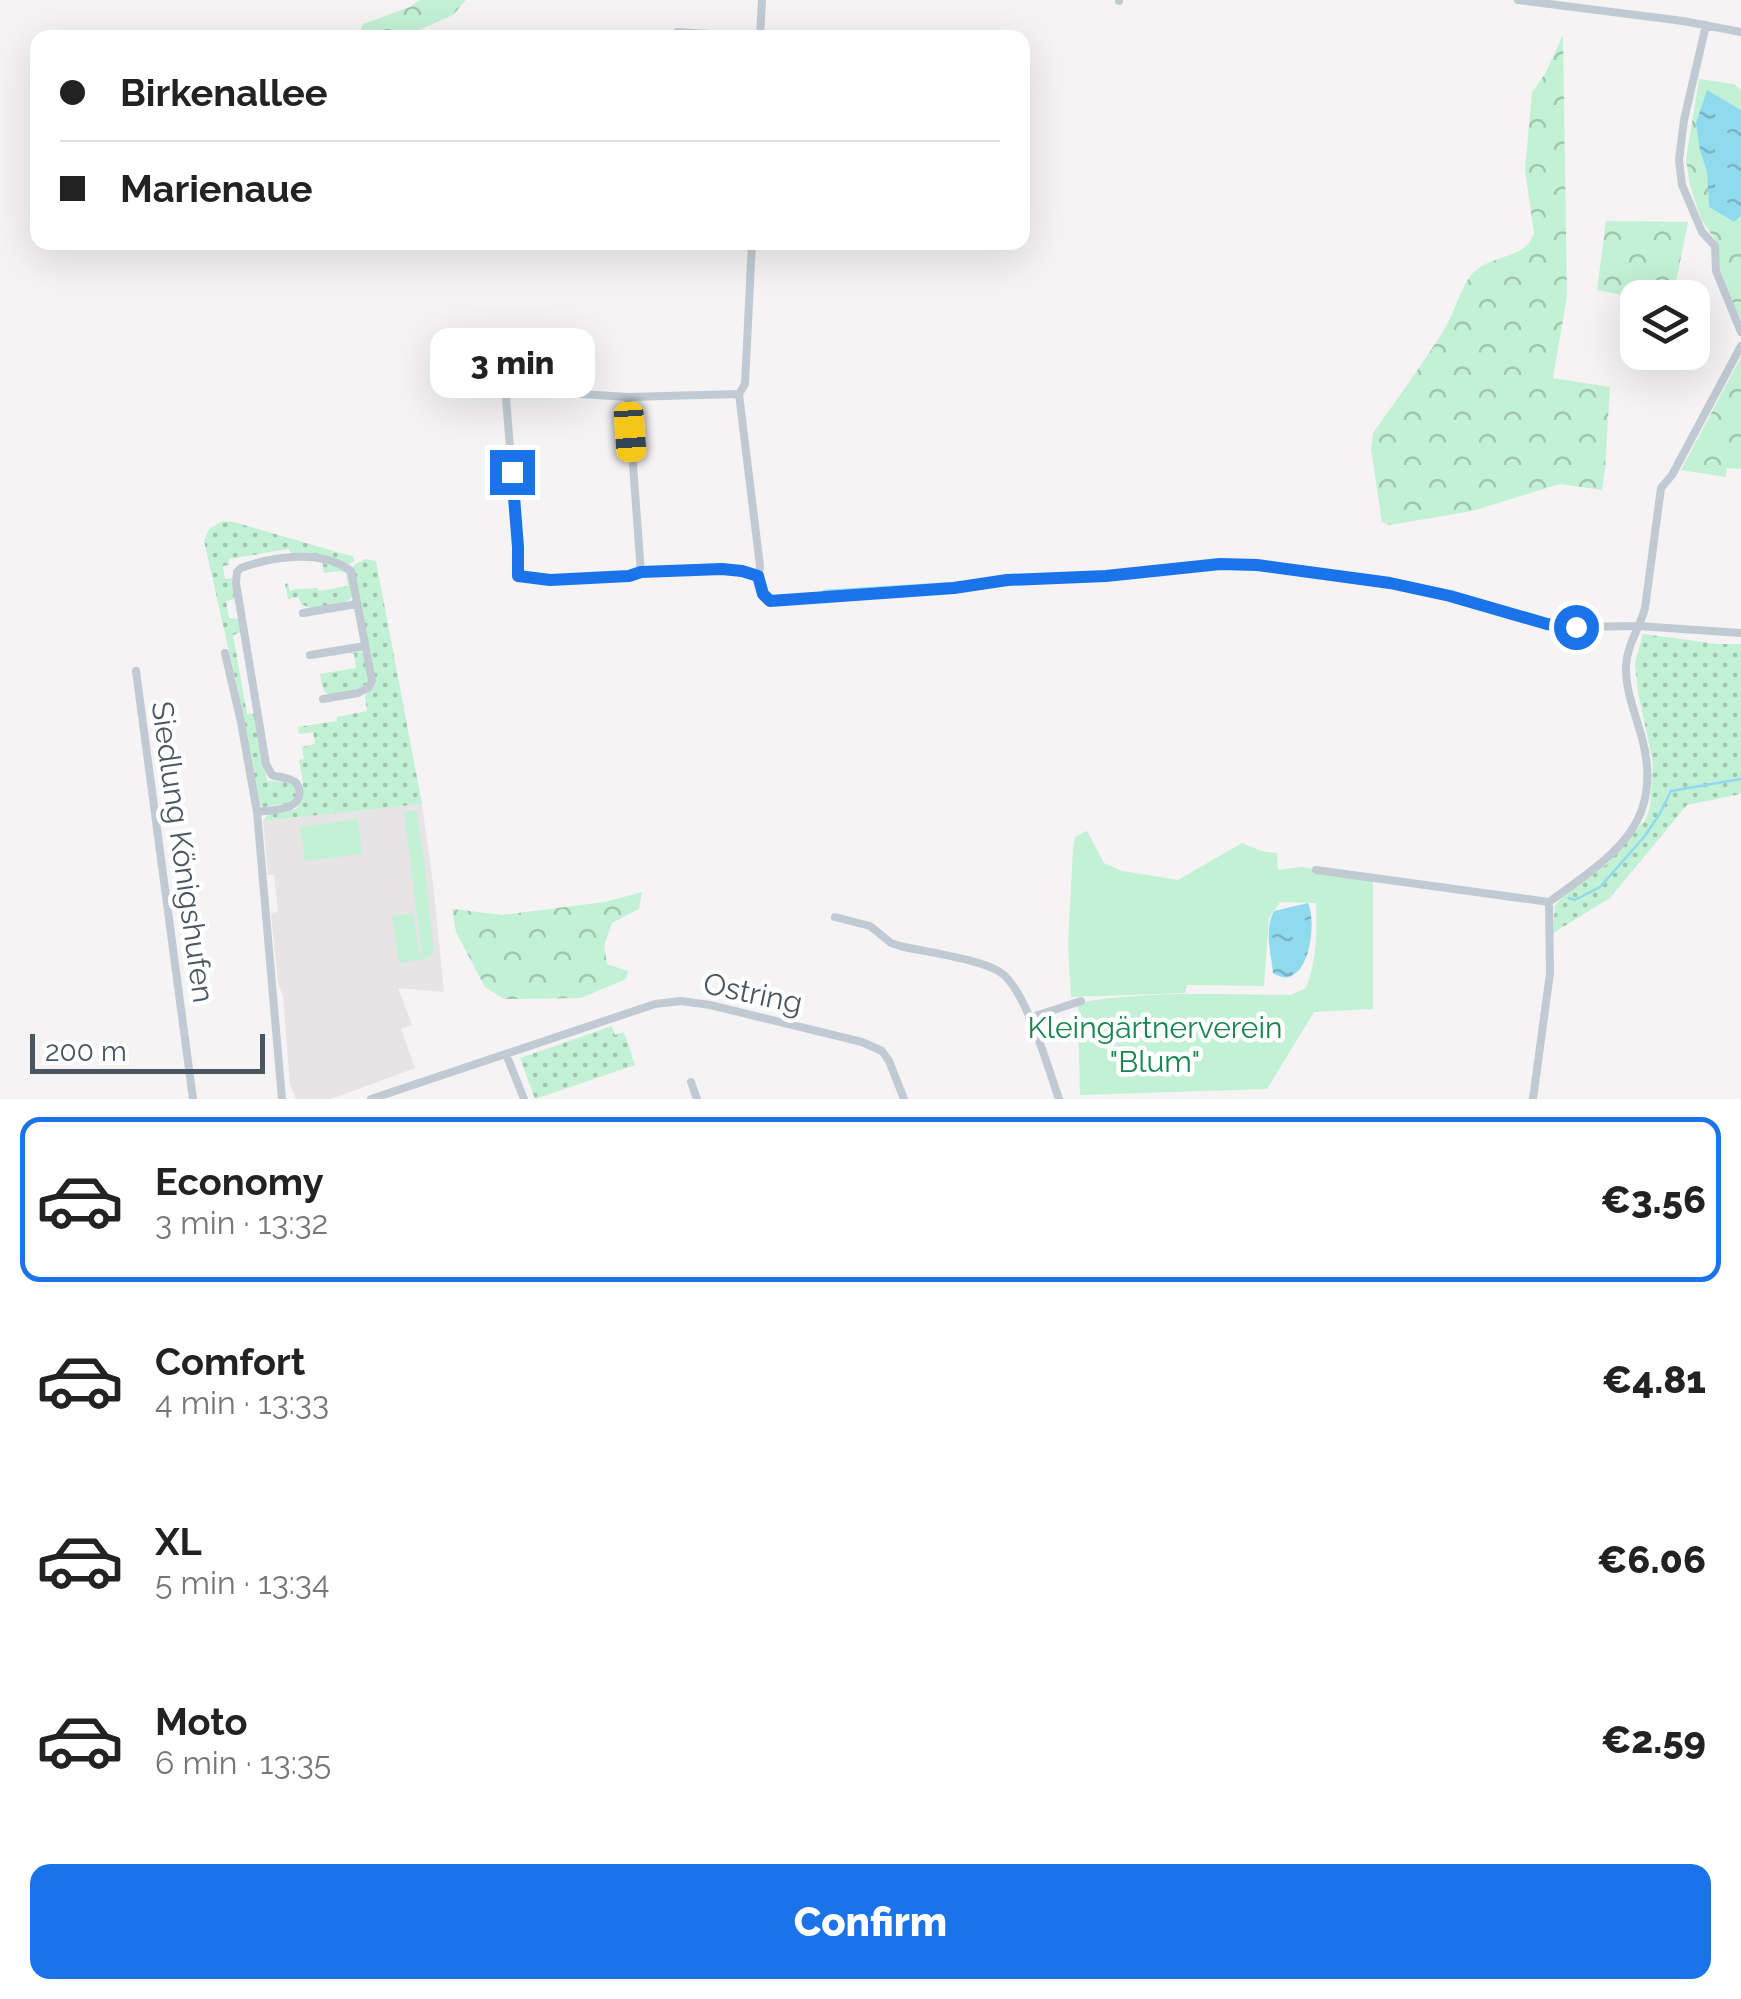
<!DOCTYPE html>
<meta charset="utf-8">
<style>
body{margin:0;font-family:Raleway,sans-serif;background:#f2f2f2;color:#222;height:100vh;display:flex;flex-direction:column;font-size:38px;white-space:nowrap}
*{box-sizing:border-box;margin:0}
p{font-size:32px;color:#767676}
.icon{flex:none;width:55px;height:55px;fill:none;stroke:currentColor;stroke-width:2;stroke-linecap:round;stroke-linejoin:round}
.map{position:relative;height:1099px;overflow:hidden}
.side{display:flex;flex-direction:column;background:#fff;flex:1}
.side>*{flex:none}
.guide{position:absolute;left:30px;top:30px;width:1000px;height:220px;border-radius:20px;box-shadow:0 10px 40px #0002;display:grid;align-content:center;height:220px;padding:0 30px;background:#fff}
.fabs{position:absolute;left:1620px;top:280px;display:grid;gap:20px}
.fabs a{display:grid;place-items:center;width:90px;height:90px;border-radius:20px;background:#fff;box-shadow:0 10px 40px #0002;font-size:50px}
.scale{position:absolute;left:30px;bottom:25px;width:235px;box-sizing:border-box;padding-left:10px;border:5px solid #4a5661;border-top:0;font-size:28px;line-height:35px;white-space:nowrap;color:#4a5661;-webkit-text-stroke:8px #fff;paint-order:stroke}
.end{position:absolute;width:45px;height:45px;margin:-22px;border:12px solid #1a73e8;background:#fff;box-shadow:0 0 0 5px #fff}
.from{border-radius:50%}
.bubble{position:absolute;height:70px;border-radius:20px;background:#fff;box-shadow:0 10px 40px #0002;font-size:32px;font-weight:800;line-height:70px;text-align:center}
.car{position:absolute;width:30px;height:60px;margin:-30px -15px;border-radius:12px;box-shadow:0 0 8px 2px #0007;background:linear-gradient(#f5c518 24%,#345 0 40%,#f5c518 0 76%,#345 0 86%,#f5c518 0)}
.guide b{display:flex;align-items:center;gap:35px;height:95px;font-size:38px}
.guide b+b{border-top:2px solid #e0e0e0}
.guide i{width:25px;height:25px;background:#222}
ul{padding:18px 0 0;list-style:none}
li{display:flex;align-items:center;gap:30px;height:165px;margin:0 20px 15px;padding:0 10px;border:5px solid transparent;border-radius:20px}
li div{flex:1}
li b{display:block;font-size:38px}
li em{font-style:normal;font-weight:800}
li.current{border-color:#1a73e8}
li>.icon{width:90px;height:90px;stroke-width:1.5}
.button{display:flex;gap:20px;margin-top:auto;padding:20px 30px}
.button a{flex:1;height:115px;border-radius:20px;background:#1a73e8;color:#fff;font-size:40px;font-weight:800;line-height:115px;text-align:center}
.map>svg:first-child{display:block}
.education{fill:#e6e4e5}
.grass{fill:url(#grass-dots)}
.forest{fill:url(#forest-crowns)}
.garden{fill:#c3f1d5}
.water{fill:url(#water-ripples)}
.lines{fill:none;stroke-linecap:round;stroke-linejoin:round}
.stream{stroke:#90daee;stroke-width:2.5}
.street{stroke:#c1cad2;stroke-width:8}
.route{stroke:#1a73e8;stroke-width:12}
.labels{text-anchor:middle;dominant-baseline:central;stroke-width:9;stroke-linejoin:round;paint-order:stroke}
.street-label{font-size:30px;fill:#4a5661;stroke:#fff}
.park-label{font-size:30px;fill:#17864f;stroke:#fff}
</style>
<div class="map">
<svg width="1741" height="1099" viewBox="0 0 1741 1099">
<defs>
<pattern id="grass-dots" width="8" height="8" patternUnits="userSpaceOnUse" patternTransform="scale(2.5)"><rect width="8" height="8" fill="#c3f1d5"/><path d="M2 2h.1M6 6h.1" fill="none" stroke="#a0c6b0" stroke-width="1.8" stroke-linecap="round"/></pattern>
<pattern id="forest-crowns" width="20" height="18" patternUnits="userSpaceOnUse" patternTransform="scale(2.5)"><rect width="20" height="18" fill="#c3f1d5"/><path d="M2 6a3 3 0 1 1 6 0M12 15a3 3 0 1 1 6 0" fill="none" stroke="#a0c6b0"/></pattern>
<pattern id="water-ripples" width="26" height="14" patternUnits="userSpaceOnUse" patternTransform="scale(2.5)"><rect width="26" height="14" fill="#90daee"/><path d="M2 4q2-2 4 0t4 0M15 11q2-2 4 0t4 0" fill="none" stroke="#78b4c4"/></pattern>
</defs>
<rect width="100%" height="100%" fill="#f5f3f3"/>
<path class="education" d="M422,804l11,80 11,108 -46,-4 14,37 -11,4 14,39 -84,31h-35l-6,-15 -7,-88 -5,-13 -7,-70 7,-1 -4,-37h-6l-5,-54z"/>
<path class="grass" d="M223,521l11,1 120,35v4l-5,3 -41,-11 -17,2 -2,-6 -60,10v6l-6,1 2,13 7,-1 3,21 -9,2 3,17 10,1 2,13 -8,3 14,79 9,-1 11,68 19,1 8,3 2,11 -5,7 -28,4 -5,-2 -20,-114 -34,-150 5,-12z
M365,559l11,2 46,243 -159,17 5,-7 28,-5c12,-15 6,-31 3,-49l5,-1 -2,-12 13,-3 -2,-12 -14,2 -1,-7 39,-6v-4l30,-6 -2,-15 10,-13 -22,-114 1,-4z
M322,563l17,4 9,4 4,26c-12,11 -37,16 -51,7l-2,-7 -11,2 -3,-15 3,-1 2,9 5,-3 22,-1 2,3 29,-5 -2,-13 -6,-2 -16,2z
M1643,634l75,10h23v150l-54,11 -77,93 -57,35 2,-28 10,-11 41,-29 40,-46 4,-12 3,-44 -15,-71 -3,-29z
M356,650l8,4 4,29c-8,6 -34,17 -43,9 -3,-3 -4,-14 -5,-18l36,-6 -2,-14 -6,-1 -35,6 -1,-2z
M612,1026l3,9 9,-3 11,33 -100,34 -15,-41z"/>
<path class="forest" d="M420,0h46l-13,15 -50,22h-42l-2,-3 4,-10 47,-17z
M1563,35l4,261 -14,82 57,9 -5,82 -3,21 -42,-6 -88,27 -82,14 -8,-3 -11,-73 2,-16c24,-34 49,-68 71,-103 11,-18 15,-40 28,-56 17,-20 55,-14 62,-41l-9,-63 7,-78 13,-18z
M1699,79l35,5 7,6v20l-34,-19 -7,60 7,21 2,35 25,15 7,-6v105l-20,-48 -5,-32 -15,-22 -11,-34 -4,-25z
M1606,221l82,1 -15,75 -36,1 -40,-8z
M1741,357v112l-14,-1 -1,9 -45,-7z
M642,892l-3,17 -27,14 -8,23 3,18 21,7 -2,8 -45,19 -77,1 -19,-12 -29,-55 -4,-23 51,6 102,-13z"/>
<path class="garden" d="M416,810l7,41 11,102 -9,6 -26,4 -7,-47 21,-3 7,42 2,-1 -18,-142z
M358,819l4,35 -57,7 -5,-34z
M1087,831l17,32 18,8 56,9 64,-37 19,8 16,2 1,17 24,-3 71,12v130l-59,3 -47,77 -187,6 -2,-92c69,-13 143,-8 213,-8l15,-7c11,-28 11,-56 10,-85l-36,-1 -11,16 -5,68 -77,-1 -2,8 -114,4 -3,-52 5,-96 2,-12z"/>
<path class="water" d="M1707,90l34,20v106l-7,6 -25,-15 -2,-35 -7,-21 -4,-28z
M1308,903c8,17 3,68 -19,74 -6,2 -11,-2 -16,-4 -2,-21 -9,-43 1,-62z"/>
<g class="lines">
<path class="stream" d="M824,591l148,-9
M1569,898l6,2 25,-13 44,-50 15,-22 12,-24 70,-12"/>
<path class="street" d="M1518,0l165,21 58,11
M1119,1v-1
M1706,25l-22,95 -5,40 3,25 20,47 13,14 1,25 25,61
M677,32l83,5
M760,38l2,-38
M752,242l-7,142 -6,10 21,172c-2,13 0,25 10,35l184,-13 53,-8 99,-4 114,-12 37,1 132,18 62,13 96,28 29,3 62,-1 103,7
M739,394l-111,3 -114,-7 -4,1 -4,7 12,149v29l32,4 79,-4 12,-3 81,-4 20,2 16,6
M628,397l13,176
M303,613l54,-9
M225,653l16,69 16,90 25,287
M310,655l55,-9
M136,671l57,428
M257,812c10,-2 26,-1 35,-7 11,-7 10,-22 -3,-26 -6,-2 -12,-2 -17,-4l-6,-11 -30,-181 1,-11 4,-4c33,-12 81,-19 110,3l21,110 -4,7 -10,5 -35,6
M1316,870l233,32
M835,917l35,9 21,17 9,3c25,6 80,13 100,26 26,17 48,96 59,127
M1029,1018l52,-17
M506,1054l18,45
M691,1082l6,17
M371,1099l284,-95 26,-3 29,4 152,37 20,9 7,10 15,38
M1533,1099l17,-126 -1,-71c60,-44 115,-75 94,-160 -6,-24 -18,-51 -17,-76 1,-22 14,-38 19,-58l16,-120 11,-13 69,-129"/>
</g>
<g class="lines">
<path class="route" d="M512,472l6,75v29l32,4 79,-4 12,-4 81,-3 20,2 16,5 5,18 7,7 184,-13 53,-8 99,-4 114,-12 37,1 133,18 60,13 97,28 29,3"/>
</g>
<g class="labels">
<g class="street-label">
<text transform="translate(183 852) rotate(82)">Siedlung Königshufen</text>
<text transform="translate(753 993) rotate(12)">Ostring</text>
</g>
<g class="park-label">
<text x="1155" y="1027">Kleingärtnerverein<tspan x="1155" dy="34">"Blum"</tspan></text>
</g>
</g>
</svg>
<div class="fabs">
<a><svg class="icon" aria-label="layers" viewBox="0 0 24 24"><path d="M12 4l9 5-9 5-9-5zM3 14l9 5 9-5"/></svg></a>
</div>
<div class="scale">200 m</div>
<i class="end from" style="left:1576px;top:627px"></i>
<i class="end" style="left:512px;top:472px"></i>
<div class="bubble" style="left:430px;top:328px;width:165px">3 min</div>
<i class="car" style="left:630px;top:432px;rotate:176deg"></i>
<div class="guide">
<b><i class="from"></i>Birkenallee</b>
<b><i></i>Marienaue</b>
</div>
</div>
<section class="side">
<ul>
<li class="current"><svg class="icon" aria-label="car" viewBox="0 0 24 24"><path d="M5 17H2v-5l4-1 3-4h7l3 4 3 1v5h-3M9 17h6M6 11h13"/><circle cx="7" cy="17" r="2"/><circle cx="17" cy="17" r="2"/></svg><div><b>Economy</b><p>3 min · 13:32</p></div><em>€3.56</em></li>
<li><svg class="icon" aria-label="car" viewBox="0 0 24 24"><path d="M5 17H2v-5l4-1 3-4h7l3 4 3 1v5h-3M9 17h6M6 11h13"/><circle cx="7" cy="17" r="2"/><circle cx="17" cy="17" r="2"/></svg><div><b>Comfort</b><p>4 min · 13:33</p></div><em>€4.81</em></li>
<li><svg class="icon" aria-label="car" viewBox="0 0 24 24"><path d="M5 17H2v-5l4-1 3-4h7l3 4 3 1v5h-3M9 17h6M6 11h13"/><circle cx="7" cy="17" r="2"/><circle cx="17" cy="17" r="2"/></svg><div><b>XL</b><p>5 min · 13:34</p></div><em>€6.06</em></li>
<li><svg class="icon" aria-label="car" viewBox="0 0 24 24"><path d="M5 17H2v-5l4-1 3-4h7l3 4 3 1v5h-3M9 17h6M6 11h13"/><circle cx="7" cy="17" r="2"/><circle cx="17" cy="17" r="2"/></svg><div><b>Moto</b><p>6 min · 13:35</p></div><em>€2.59</em></li>
</ul>
<div class="button"><a>Confirm</a></div>
</section>
